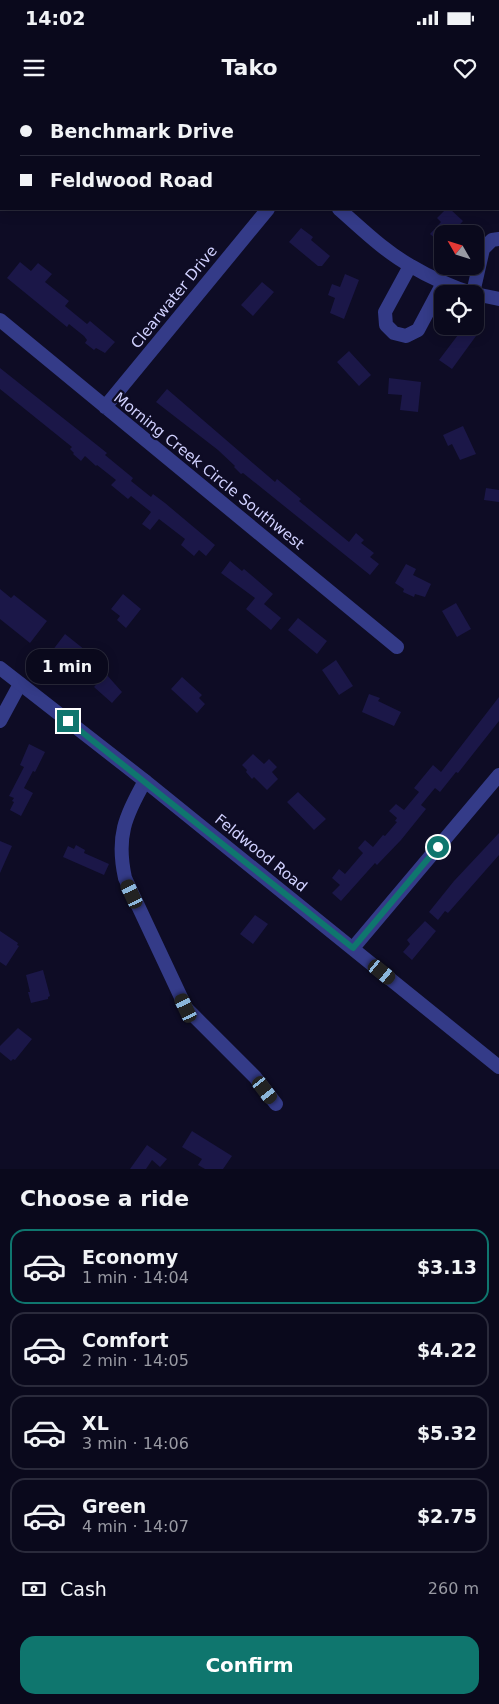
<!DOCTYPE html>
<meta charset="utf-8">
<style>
body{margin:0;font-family:"DejaVu Sans",sans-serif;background:#131225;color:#f1f3f6;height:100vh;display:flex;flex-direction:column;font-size:19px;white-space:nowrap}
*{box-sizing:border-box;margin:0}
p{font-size:16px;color:#999aa3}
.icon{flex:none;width:28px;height:28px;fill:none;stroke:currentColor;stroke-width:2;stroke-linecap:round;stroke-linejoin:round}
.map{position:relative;height:1069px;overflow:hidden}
.side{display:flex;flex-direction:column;background:#0a091c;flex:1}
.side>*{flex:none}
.banner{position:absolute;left:0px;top:0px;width:500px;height:110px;box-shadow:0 2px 12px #0003,0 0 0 1px #2a2a3b;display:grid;align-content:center;height:110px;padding:0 20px;background:#0a091c}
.needle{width:32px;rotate:309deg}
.fabs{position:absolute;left:434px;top:125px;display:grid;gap:10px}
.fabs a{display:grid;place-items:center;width:50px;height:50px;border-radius:10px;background:#0a091c;box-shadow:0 2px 12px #0003,0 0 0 1px #2a2a3b;font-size:25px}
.end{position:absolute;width:22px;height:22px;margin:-11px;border:6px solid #0f766e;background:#fff;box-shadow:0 0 0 2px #fff}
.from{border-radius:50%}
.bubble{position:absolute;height:35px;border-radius:15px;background:#0a091c;box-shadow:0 2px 12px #0003,0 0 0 1px #2a2a3b;font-size:16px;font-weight:700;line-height:35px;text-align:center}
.car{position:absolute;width:15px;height:30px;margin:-15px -8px;border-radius:6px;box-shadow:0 0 4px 1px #0007;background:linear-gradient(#222 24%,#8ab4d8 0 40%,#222 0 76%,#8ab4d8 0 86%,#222 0)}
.banner b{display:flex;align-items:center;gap:18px;height:48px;font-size:19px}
.banner b+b{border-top:1px solid #2a2a3b}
.banner i{width:12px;height:12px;background:#f1f3f6}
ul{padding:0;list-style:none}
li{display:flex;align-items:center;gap:15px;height:75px;margin:0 10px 8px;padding:0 10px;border:2px solid #2a2a3b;border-radius:15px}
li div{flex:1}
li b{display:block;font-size:19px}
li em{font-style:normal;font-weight:700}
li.active{border-color:#0f766e}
li>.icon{width:45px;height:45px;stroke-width:1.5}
h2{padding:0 20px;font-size:22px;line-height:60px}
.pay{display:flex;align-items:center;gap:12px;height:55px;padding:0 20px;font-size:19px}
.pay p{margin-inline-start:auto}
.primary-button{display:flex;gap:10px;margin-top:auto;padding:10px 20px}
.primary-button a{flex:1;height:58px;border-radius:15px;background:#0f766e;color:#fff;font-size:20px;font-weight:700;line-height:58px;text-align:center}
.status{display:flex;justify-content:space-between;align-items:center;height:35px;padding:0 25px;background:#0a091c;direction:ltr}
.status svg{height:14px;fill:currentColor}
header{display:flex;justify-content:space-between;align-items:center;height:65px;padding:0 20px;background:#0a091c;font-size:22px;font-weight:700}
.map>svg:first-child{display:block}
.building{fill:#1b1748}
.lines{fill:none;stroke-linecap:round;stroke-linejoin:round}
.minor{stroke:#343b88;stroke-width:14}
.tertiary{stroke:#343b88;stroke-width:14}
.route{stroke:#0f766e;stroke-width:6}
.labels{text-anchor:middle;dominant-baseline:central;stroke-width:4.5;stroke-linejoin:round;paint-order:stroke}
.street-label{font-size:15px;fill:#d1d1ff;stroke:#0e0c25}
</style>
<div class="status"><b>14:02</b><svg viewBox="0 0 49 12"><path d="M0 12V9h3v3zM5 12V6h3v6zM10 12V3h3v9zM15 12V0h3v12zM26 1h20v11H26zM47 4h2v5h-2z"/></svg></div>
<header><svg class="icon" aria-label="menu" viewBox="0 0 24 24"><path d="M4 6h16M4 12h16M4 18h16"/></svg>Tako<svg class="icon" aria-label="heart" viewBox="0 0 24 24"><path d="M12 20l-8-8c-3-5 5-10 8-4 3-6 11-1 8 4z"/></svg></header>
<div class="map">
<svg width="499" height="1069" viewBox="0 0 499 1069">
<rect width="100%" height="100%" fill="#0e0c25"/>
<path class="building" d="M446,109h4l13,12 -12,13h-9v10l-12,-10 11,-12 -4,-4z
M301,128l12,9 -2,3 19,16 -8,10h-4l-29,-24z
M20,162l11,9 7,-8 14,11 -7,8 24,19 -4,5 22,18 3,-3 25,21 -10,11 -9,-5 -2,2 -9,-7 2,-3 -3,-4 -15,-12 -2,3 -60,-49z
M345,174l14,6 -15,39 -14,-6 5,-15 -7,-3 4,-11 8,3z
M262,182l12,10 -21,24 -12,-11z
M464,227l12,9 -24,33 -13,-9z
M349,251l22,24 -12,11 -22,-24z
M0,268l107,85 -2,2 28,23 -2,3 20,16 2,-3 12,9 50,42 -9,11 -7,-6 -5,6 -13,-11 4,-6 -26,-20 -9,11 -8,-6 9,-12 -20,-16 -3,3 -17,-14 5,-5 -19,-15 -1,1 -11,-10 -4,5 -8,-7 1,-1 -4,-4 2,-2 -72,-58z
M389,278l32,4 -3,30 -18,-2 2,-15 -14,-1z
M167,289l108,93 2,-3 24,20 -2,2 50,41 7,-9 8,7 -3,3 13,10 -4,4 9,7 -9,11 -127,-102 -2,1 -7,-7 1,-1 -17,-16 -62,-48z
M463,326l13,28 -16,6 -8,-16 -4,2 -5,-11z
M486,388l13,2v12l-15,-2z
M230,461l12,10 2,-2 29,25 -9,10 17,14 -10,12 -25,-21 9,-11 -34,-25z
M406,464l10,5 -3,6 18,9 -6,13 -10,-3 -1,3 -11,-5 1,-3 -9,-6z
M0,489l11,9 3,-3 33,26 -17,22 -30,-24z
M123,494l18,15 -15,19 -9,-8 3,-4 -9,-7z
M456,503l15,26 -14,8 -15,-26z
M298,518l29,23 -10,13 -29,-24z
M65,534l20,16 -16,21 -20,-16z
M336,560l17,26 -14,9 -17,-25z
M106,574l16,18 -10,11 -18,-16z
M182,577l20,18 -3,3 6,6 -8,9 -26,-24z
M369,594l11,4 -2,3 23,11 -7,14 -32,-14z
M499,597v24l-41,52 -2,-1 -16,20 -5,-4 -14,17 5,4 -25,31 -24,25 -2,-2 -34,38 -9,-8 8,-8 -8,-7 7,-9 6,5 18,-21 -5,-5 7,-8 8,7 10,-12 2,1 12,-14 -2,-1 2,-3 -8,-7 7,-7 8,6 15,-18 -5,-4 19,-23 8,7z
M29,644l16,8 -10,20 -2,-1 -9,17 9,5 -12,23 -11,-6 4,-8 -2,-1 2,-3 -5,-2 15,-29 -4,-2z
M253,654l11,10 5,-5 8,8 -5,5 6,7 -11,11 -13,-13 -2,2 -6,-7 1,-2 -5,-5z
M298,692l28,27 -12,11 -27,-28z
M499,733v22l-51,58 -3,-2 -7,9 -9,-8 25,-31z
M0,741l12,5 -12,27z
M76,745l9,5 -1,3 25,11 -5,11 -41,-18 5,-11 6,3z
M255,815l13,9 -15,20 -13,-10z
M425,821l11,10 -24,29 -9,-8 7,-8 -3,-4z
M0,831l18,12 -1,2 2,1 -13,20 -6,-4z
M43,870l7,26 -2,1v2l-17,4 -3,-11h2l-4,-17z
M18,928l14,11 -17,21 -2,-1 -2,2 -11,-9v-6z
M192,1031l40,25 -9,13h-18l-7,-4 4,-6 -20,-12z
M147,1045l20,14 -7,8 -8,-7 -6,9h-16z"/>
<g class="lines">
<path class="minor" d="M0,0l10,1
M115,1v-1
M357,1l1,-1
M339,109c23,20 45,42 72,57 20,12 41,21 63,28
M410,166l-25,46 1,13 8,8 12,3 12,-6 25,-47
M473,193l10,-44 9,-9 7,-1
M475,194l24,5
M0,220l397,327
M105,307l163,-198
M0,621l20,-37
M145,681c-20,35 -29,56 -20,97l61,130 69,69 21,27
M353,848l146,-173"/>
<path class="tertiary" d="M0,568l145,113 354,286"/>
</g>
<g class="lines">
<path class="route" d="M68,621l285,227 85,-101"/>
</g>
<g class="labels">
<g class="street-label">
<text transform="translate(174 197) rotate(-51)">Clearwater Drive</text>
<text transform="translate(209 371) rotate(39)">Morning Creek Circle Southwest</text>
<text transform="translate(261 753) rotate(39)">Feldwood Road</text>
</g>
</g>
</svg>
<div class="fabs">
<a><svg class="needle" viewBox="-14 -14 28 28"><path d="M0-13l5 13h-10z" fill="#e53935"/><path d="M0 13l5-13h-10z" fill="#999aa3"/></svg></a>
<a><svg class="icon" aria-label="locate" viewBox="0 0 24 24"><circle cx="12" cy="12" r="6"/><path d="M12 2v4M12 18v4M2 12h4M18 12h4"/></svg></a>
</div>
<i class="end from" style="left:438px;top:747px"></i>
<i class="end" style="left:68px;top:621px"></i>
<div class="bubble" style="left:26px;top:549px;width:82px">1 min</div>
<i class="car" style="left:132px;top:794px;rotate:335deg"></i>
<i class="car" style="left:382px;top:872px;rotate:129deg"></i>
<i class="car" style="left:186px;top:908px;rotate:335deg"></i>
<i class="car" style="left:265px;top:990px;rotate:143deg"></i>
<div class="banner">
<b><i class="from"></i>Benchmark Drive</b>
<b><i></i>Feldwood Road</b>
</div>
</div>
<section class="side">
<h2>Choose a ride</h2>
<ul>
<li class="active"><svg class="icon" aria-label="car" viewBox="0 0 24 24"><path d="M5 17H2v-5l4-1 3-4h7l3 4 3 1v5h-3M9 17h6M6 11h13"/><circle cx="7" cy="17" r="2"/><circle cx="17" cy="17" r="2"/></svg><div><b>Economy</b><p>1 min · 14:04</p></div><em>$3.13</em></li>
<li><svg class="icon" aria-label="car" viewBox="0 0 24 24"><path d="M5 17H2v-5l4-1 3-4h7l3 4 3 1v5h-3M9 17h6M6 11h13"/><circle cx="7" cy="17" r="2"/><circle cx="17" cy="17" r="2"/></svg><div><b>Comfort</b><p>2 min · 14:05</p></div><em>$4.22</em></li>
<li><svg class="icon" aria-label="car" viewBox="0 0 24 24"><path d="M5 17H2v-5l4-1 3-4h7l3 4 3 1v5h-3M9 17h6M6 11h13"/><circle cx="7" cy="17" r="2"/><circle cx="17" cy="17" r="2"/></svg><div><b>XL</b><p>3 min · 14:06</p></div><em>$5.32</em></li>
<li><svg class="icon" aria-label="car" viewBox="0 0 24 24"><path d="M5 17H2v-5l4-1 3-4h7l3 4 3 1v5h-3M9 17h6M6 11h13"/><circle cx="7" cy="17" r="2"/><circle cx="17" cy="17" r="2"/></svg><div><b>Green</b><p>4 min · 14:07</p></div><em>$2.75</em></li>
</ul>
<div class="pay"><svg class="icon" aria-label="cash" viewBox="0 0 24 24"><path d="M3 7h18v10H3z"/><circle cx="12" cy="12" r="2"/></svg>Cash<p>260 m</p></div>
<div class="primary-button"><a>Confirm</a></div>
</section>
